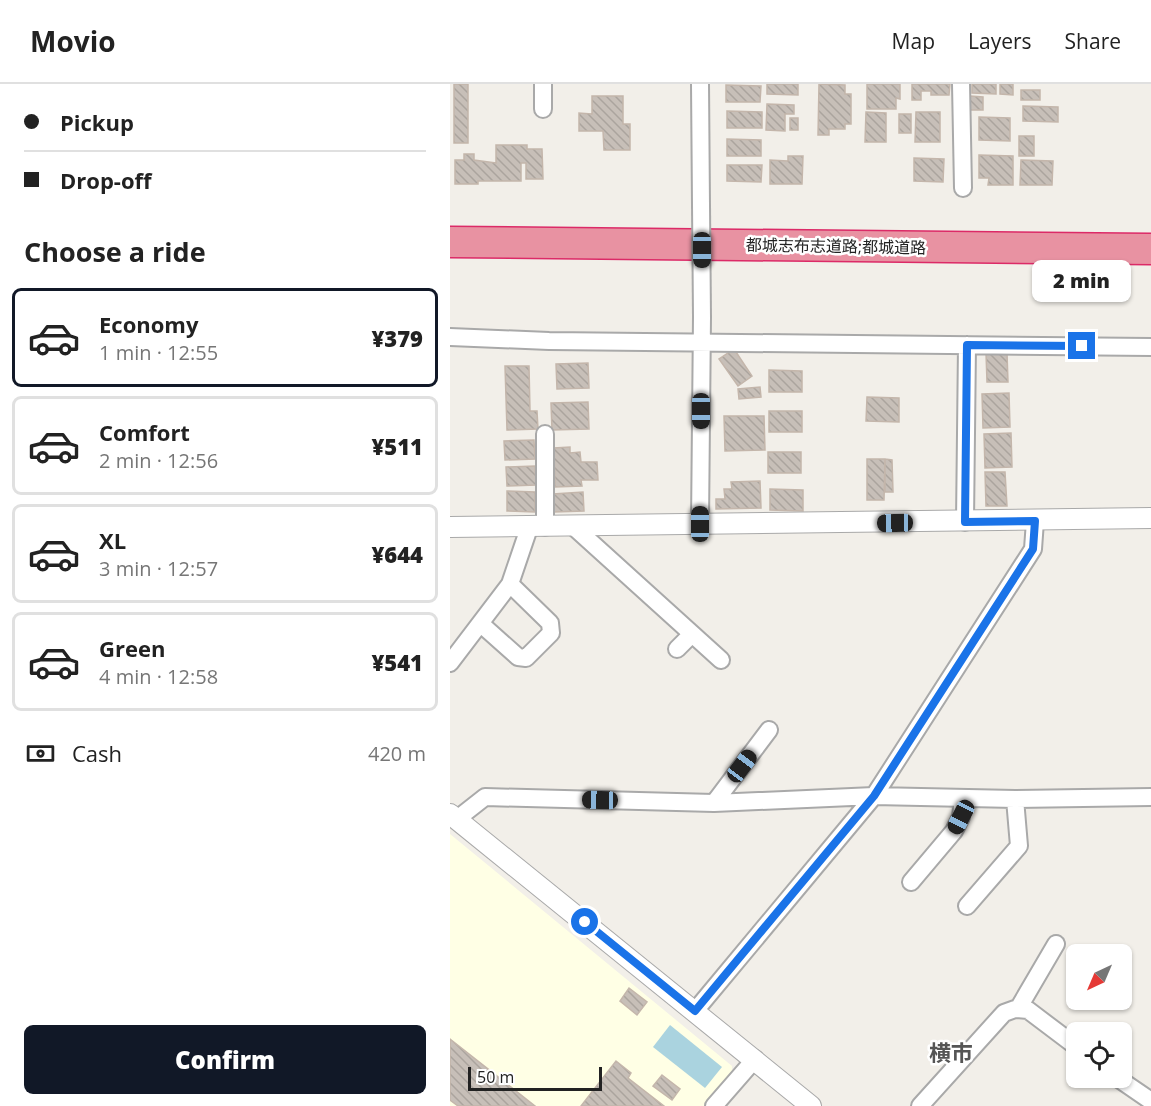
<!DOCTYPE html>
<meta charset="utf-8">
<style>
body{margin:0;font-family:"Open Sans","Noto Sans JP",sans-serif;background:#f6f6f6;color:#222;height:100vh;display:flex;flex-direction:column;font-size:22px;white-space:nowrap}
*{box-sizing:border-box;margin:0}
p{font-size:20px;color:#767676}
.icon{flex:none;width:33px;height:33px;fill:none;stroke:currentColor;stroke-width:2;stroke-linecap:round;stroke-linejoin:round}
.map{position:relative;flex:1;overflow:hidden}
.panel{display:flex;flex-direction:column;background:#fff;width:450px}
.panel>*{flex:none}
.hud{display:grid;align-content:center;height:132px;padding:0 24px;background:#fff}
.needle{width:39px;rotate:224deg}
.controls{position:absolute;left:616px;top:860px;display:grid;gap:12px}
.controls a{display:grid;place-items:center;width:66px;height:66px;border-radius:9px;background:#fff;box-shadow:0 2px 4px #0004;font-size:30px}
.scale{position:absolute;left:18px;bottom:15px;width:134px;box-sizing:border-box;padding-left:6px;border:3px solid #222;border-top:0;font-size:16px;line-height:21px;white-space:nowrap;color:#222;-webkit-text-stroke:4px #fff;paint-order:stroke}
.end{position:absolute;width:27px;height:27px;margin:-14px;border:8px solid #1a73e8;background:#fff;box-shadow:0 0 0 3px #fff}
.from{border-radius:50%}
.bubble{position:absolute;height:42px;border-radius:9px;background:#fff;box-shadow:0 2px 4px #0004;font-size:20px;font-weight:800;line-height:42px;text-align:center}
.car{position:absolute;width:18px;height:36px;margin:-18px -9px;border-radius:8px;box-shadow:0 0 4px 2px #0007;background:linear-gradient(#222 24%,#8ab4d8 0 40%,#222 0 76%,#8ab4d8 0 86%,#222 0)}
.hud b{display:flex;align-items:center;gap:21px;height:57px;font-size:22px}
.hud b+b{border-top:2px solid #e0e0e0}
.hud i{width:15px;height:15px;background:#222}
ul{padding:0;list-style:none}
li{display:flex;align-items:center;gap:18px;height:99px;margin:0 12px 9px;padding:0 12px;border:3px solid #e0e0e0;border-radius:9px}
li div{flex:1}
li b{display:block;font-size:22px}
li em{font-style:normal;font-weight:800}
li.current{border-color:#111827}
li>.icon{width:54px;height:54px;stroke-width:1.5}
h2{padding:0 24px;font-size:27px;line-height:72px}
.pay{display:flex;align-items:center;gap:15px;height:66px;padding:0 24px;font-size:22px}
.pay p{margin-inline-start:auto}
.button{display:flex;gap:12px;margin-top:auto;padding:12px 24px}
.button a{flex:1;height:69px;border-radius:9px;background:#111827;color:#fff;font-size:24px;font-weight:800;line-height:69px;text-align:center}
header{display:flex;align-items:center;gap:36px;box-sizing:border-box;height:84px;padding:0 30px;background:#fff;border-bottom:2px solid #e0e0e0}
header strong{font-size:28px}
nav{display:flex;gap:33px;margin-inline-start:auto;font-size:21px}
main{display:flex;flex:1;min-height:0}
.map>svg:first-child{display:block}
.education{fill:#ffffe5}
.water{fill:#aad3df}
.building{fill:url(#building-back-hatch);stroke:#c4b6ab;stroke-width:1.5}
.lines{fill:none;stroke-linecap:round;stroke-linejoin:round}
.minor-casing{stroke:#a9a9a9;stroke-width:20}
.tertiary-casing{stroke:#a9a9a9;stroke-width:22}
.motorway-casing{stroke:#dc2a67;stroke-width:33}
.minor{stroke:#fff;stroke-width:16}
.tertiary{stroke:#fff;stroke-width:20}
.motorway{stroke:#e892a2;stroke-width:30}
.minor-bridge-casing{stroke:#a9a9a9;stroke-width:20;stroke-linecap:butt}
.minor-bridge{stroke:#fff;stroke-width:16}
.route{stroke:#1a73e8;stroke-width:8}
.labels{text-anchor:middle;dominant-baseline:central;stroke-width:5;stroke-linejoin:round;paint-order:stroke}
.street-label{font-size:16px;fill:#222;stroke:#fff}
.district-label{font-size:22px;font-weight:bold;fill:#555;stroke:#fff}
</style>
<header>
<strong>Movio</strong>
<nav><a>Map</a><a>Layers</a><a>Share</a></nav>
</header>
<main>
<section class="panel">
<div class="hud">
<b><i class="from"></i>Pickup</b>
<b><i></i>Drop-off</b>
</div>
<h2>Choose a ride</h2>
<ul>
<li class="current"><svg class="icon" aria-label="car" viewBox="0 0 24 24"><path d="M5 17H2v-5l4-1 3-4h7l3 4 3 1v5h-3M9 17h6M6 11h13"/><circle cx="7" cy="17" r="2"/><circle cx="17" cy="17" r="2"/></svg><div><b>Economy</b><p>1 min · 12:55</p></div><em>¥379</em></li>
<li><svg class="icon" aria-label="car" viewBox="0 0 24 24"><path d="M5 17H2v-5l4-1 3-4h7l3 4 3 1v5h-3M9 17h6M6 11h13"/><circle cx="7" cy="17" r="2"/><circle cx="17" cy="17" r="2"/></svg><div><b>Comfort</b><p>2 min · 12:56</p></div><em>¥511</em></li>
<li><svg class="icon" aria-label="car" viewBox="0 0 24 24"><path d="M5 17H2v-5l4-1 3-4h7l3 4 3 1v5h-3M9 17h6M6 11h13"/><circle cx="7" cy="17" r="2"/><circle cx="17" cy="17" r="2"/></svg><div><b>XL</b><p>3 min · 12:57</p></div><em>¥644</em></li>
<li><svg class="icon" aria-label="car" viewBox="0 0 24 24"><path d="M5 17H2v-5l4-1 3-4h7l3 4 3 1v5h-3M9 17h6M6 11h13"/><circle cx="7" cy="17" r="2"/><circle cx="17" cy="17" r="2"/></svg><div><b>Green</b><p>4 min · 12:58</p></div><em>¥541</em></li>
</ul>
<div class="pay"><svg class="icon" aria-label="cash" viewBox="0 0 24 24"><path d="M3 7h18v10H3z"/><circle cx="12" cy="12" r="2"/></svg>Cash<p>420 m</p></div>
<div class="button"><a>Confirm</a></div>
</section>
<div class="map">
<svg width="701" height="1022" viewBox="0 0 701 1022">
<defs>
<pattern id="building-back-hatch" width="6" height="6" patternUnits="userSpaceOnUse" patternTransform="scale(1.5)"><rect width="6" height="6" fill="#c7bfb8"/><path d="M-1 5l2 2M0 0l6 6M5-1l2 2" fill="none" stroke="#aba49e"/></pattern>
</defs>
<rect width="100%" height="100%" fill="#f2efe9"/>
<path class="education" d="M0,750l282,232v10l-26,30h-256z"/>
<path class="water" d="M220,941l52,42 -17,21 -52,-41z"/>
<path class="building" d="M4,0h14v59h-14z
M317,0h31v11l-31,-1z
M369,0l26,1v9h6v30h-6v5h-16v6h-11z
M417,0h33v15l-4,-1v11h-29z
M462,0h38l-1,11h-18v-4h-10v9h-9z
M522,0h24v10l-24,-1z
M550,0h13v11l-13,-1z
M276,1l35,1 -1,16h-34z
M571,6h19v10h-19z
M142,12h31v28h7v26h-26l-1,-19h-24v-18l13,1z
M520,12l13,1v13h-13z
M317,20l27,1v9h-9v17l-19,-1z
M573,22l35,1v15l-35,-1z
M277,27l35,1v16h-35z
M416,28l20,1v29h-21z
M466,28h24v30h-25z
M449,30h12v19h-12z
M529,33l31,1v23l-31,-1z
M340,34h8v12h-8z
M569,52h15v20h-15z
M277,55l34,1v16h-34z
M46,61h31v4h15l1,30h-17v-16h-5v18h-43v3h-23v-24h9v-6h10v6l22,3z
M529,71l34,1v29h-25l1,-7h-10z
M338,72h15l-1,28h-32v-24l18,1z
M464,74l30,1 -1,23 -29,-1z
M571,76l32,1 -1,24h-32z
M277,81h35l-1,17 -34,-1z
M284,265l18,27 -14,10 -19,-27z
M536,269h21l1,29h-21z
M138,279l1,25 -32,1 -1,-25z
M55,282h24l1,45h7l1,18 -31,1z
M319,286l33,1v21h-33z
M310,303l1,10 -22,2 -1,-10z
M559,309l1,34 -27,1 -1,-34z
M417,313l32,1v24l-33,-1z
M138,318l1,27 -37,1 -1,-27z
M319,327h33v21h-33z
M274,332h40l1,34 -40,1z
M561,349l1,34 -27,1 -1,-34z
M84,356l1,19 -30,1 -1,-19z
M120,363v6l10,-1 1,10h16l1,18h-17l1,6 -27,1 -1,-39z
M318,368h33v21h-33z
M417,375h18l-1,41h-17z
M435,375l7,1 1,32h-8z
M85,382l1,19 -29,1 -1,-19z
M535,388h20l2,34h-21z
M310,397l1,27 -45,1v-10h9l-1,-10h8l-1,-7z
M320,405l33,1v21l-33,-1z
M57,407l28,1v20l-28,-1z
M133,408l1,19 -30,1 -1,-18z
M179,904l18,14 -10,13 -17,-14z
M0,955l85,67h-77l-8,-6z
M166,977l15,12 -3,5 36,28h-83z
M212,991l18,14 -8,11 -19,-14z"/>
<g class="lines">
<g class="minor-casing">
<path id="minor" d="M93,0v25
M250,0l1,121
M511,0l2,104
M0,253l99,4 602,6
M515,438l2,-177
M250,440l2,-207
M95,443v-93
M124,443l147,133
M31,540l37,33 8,1 25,-25 -1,-10 -40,-39
M227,565l15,-15
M0,579l60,-79 19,-56
M264,719l55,-73
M7,735l28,-22 229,6 160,-7 141,3 136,-2
M461,798l43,-51 7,-14 2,-19
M517,822l52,-60 -4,-47
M568,925l38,-65
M245,927l179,-215 159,-247 2,-28
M666,993l35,24
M264,1022l41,-47
M470,1022l84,-93 11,-4 13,1 49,37"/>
</g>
<g class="tertiary-casing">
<path id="tertiary" d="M0,443l701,-9
M0,730l361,292"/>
</g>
<g class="motorway-casing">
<path id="motorway" d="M0,158l701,7"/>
</g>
<use href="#minor" class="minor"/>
<use href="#tertiary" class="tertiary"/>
<use href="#motorway" class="motorway"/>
<g class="minor-bridge-casing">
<path id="minor-bridge" d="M251,121l1,112"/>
</g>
<use href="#minor-bridge" class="minor-bridge"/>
</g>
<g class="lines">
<path class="route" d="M135,838l110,89 179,-215 159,-247 2,-28 -70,1 2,-177 115,1"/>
</g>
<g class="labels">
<g class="street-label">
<text transform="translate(386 162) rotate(1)">都城志布志道路;都城道路</text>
</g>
<g class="district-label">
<text x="501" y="968">横市</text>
</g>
</g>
</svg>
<div class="controls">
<a><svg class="needle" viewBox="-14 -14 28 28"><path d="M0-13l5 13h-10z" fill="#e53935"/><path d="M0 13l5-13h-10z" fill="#767676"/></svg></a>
<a><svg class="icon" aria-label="locate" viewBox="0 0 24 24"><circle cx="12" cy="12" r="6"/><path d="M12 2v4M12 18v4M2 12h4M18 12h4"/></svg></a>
</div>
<div class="scale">50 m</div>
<i class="end from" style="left:135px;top:838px"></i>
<i class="end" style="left:632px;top:262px"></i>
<div class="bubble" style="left:582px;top:176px;width:99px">2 min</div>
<i class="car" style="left:252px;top:166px;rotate:180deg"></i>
<i class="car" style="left:251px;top:327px;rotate:180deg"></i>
<i class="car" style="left:445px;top:439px;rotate:269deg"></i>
<i class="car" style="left:250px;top:440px;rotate:0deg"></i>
<i class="car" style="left:292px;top:682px;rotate:37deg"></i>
<i class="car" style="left:150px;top:716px;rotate:271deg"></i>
<i class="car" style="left:511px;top:733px;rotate:207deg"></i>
</div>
</main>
